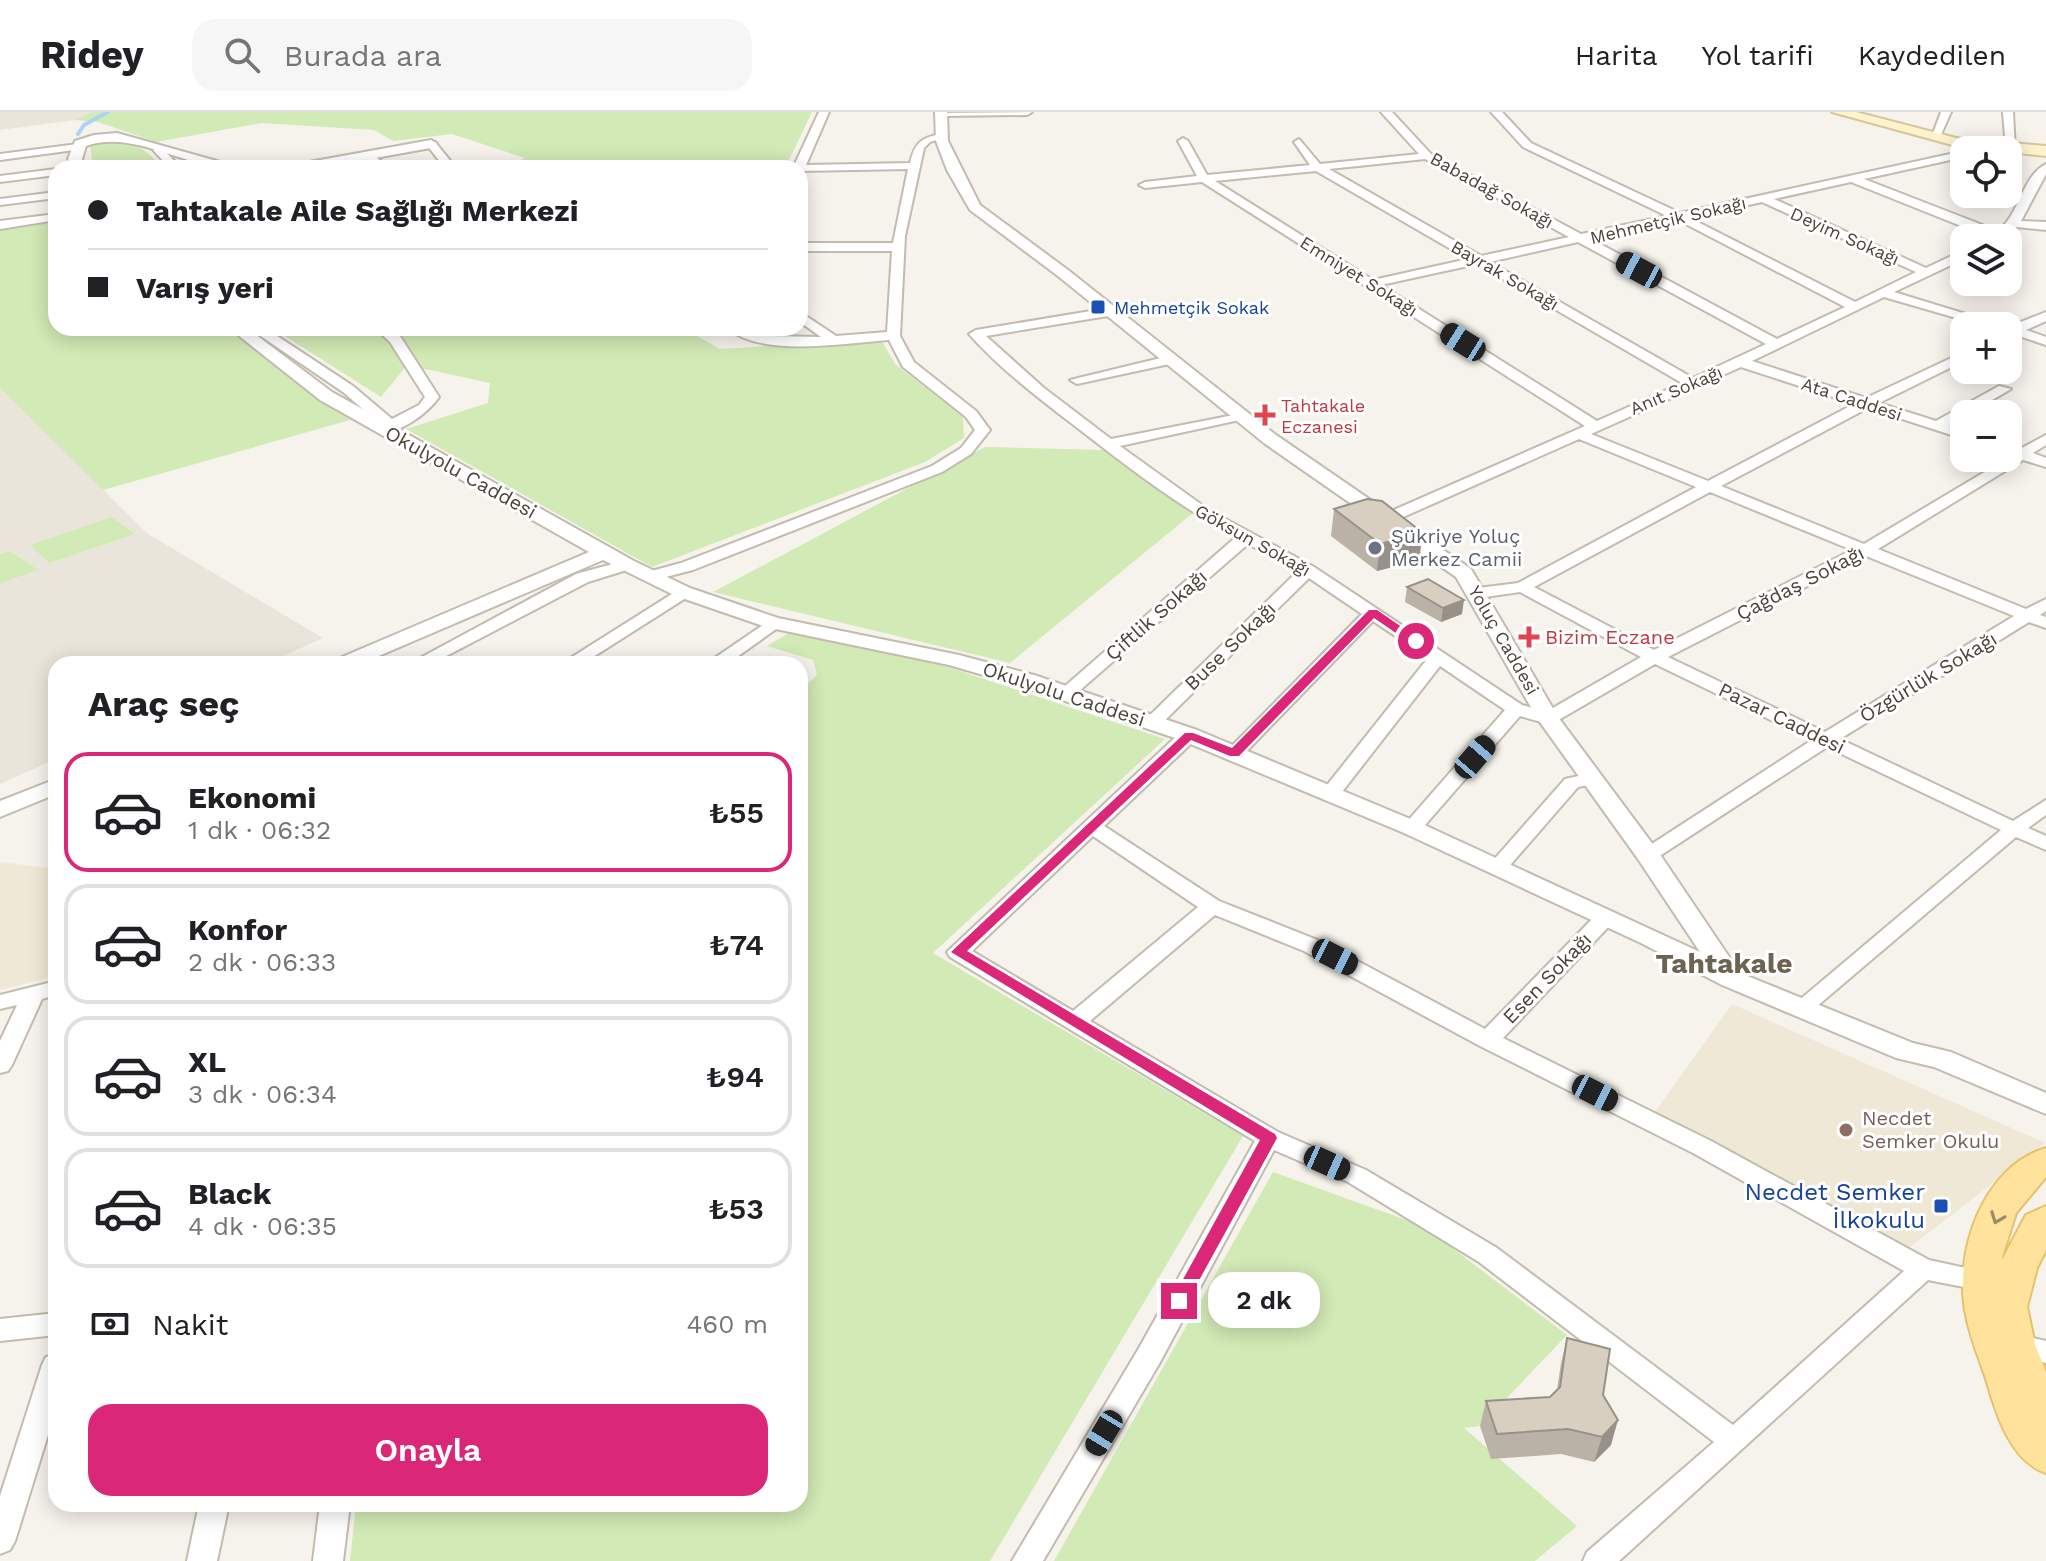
<!DOCTYPE html>
<html lang="tr">
<meta charset="utf-8">
<style>
body{margin:0;font-family:"Work Sans",sans-serif;background:#f6f6f6;color:#202124;height:100vh;display:flex;flex-direction:column;font-size:30px;white-space:nowrap}
*{box-sizing:border-box;margin:0}
p{font-size:26px;color:#757577}
.icon{flex:none;width:44px;height:44px;fill:none;stroke:currentColor;stroke-width:2;stroke-linecap:round;stroke-linejoin:round}
.map{position:relative;flex:1;overflow:hidden}
.panel{position:absolute;left:48px;top:544px;width:760px;height:856px;display:flex;flex-direction:column;background:#fff;border-radius:24px;box-shadow:0 4px 20px #0003}
.panel>*{flex:none}
.hud{position:absolute;left:48px;top:48px;width:760px;height:176px;border-radius:24px;box-shadow:0 4px 20px #0003;display:grid;align-content:center;height:176px;padding:0 40px;background:#fff}
.controls{position:absolute;left:1950px;top:24px;display:grid;gap:16px}
.controls a{display:grid;place-items:center;width:72px;height:72px;border-radius:16px;background:#fff;box-shadow:0 4px 20px #0003;font-size:40px}
.end{position:absolute;width:36px;height:36px;margin:-18px;border:10px solid #db2777;background:#fff;box-shadow:0 0 0 4px #fff}
.from{border-radius:50%}
.bubble{position:absolute;height:56px;border-radius:24px;background:#fff;box-shadow:0 4px 20px #0003;font-size:26px;font-weight:600;line-height:56px;text-align:center}
.car{position:absolute;width:24px;height:48px;margin:-24px -12px;border-radius:10px;box-shadow:0 0 6px 2px #0007;background:linear-gradient(#222 24%,#8ab4d8 0 40%,#222 0 76%,#8ab4d8 0 86%,#222 0)}
.hud b{display:flex;align-items:center;gap:28px;height:76px;font-size:30px}
.hud b+b{border-top:2px solid #e0e0e0}
.hud i{width:20px;height:20px;background:#202124}
ul{padding:0;list-style:none}
li{display:flex;align-items:center;gap:24px;height:120px;margin:0 16px 12px;padding:0 24px;border:4px solid #e0e0e0;border-radius:24px}
li div{flex:1}
li b{display:block;font-size:30px}
li em{font-style:normal;font-weight:600}
li.selected{border-color:#db2777}
li>.icon{width:72px;height:72px;stroke-width:1.5}
h2{padding:0 40px;font-size:36px;line-height:96px}
.pay{display:flex;align-items:center;gap:20px;height:88px;padding:0 40px;font-size:30px}
.pay p{margin-inline-start:auto}
.button{display:flex;gap:16px;margin-top:auto;padding:16px 40px}
.button a{flex:1;height:92px;border-radius:24px;background:#db2777;color:#fff;font-size:32px;font-weight:600;line-height:92px;text-align:center}
header{display:flex;align-items:center;gap:48px;box-sizing:border-box;height:112px;padding:0 40px;background:#fff;border-bottom:2px solid #e0e0e0}
header strong{font-size:38px}
nav{display:flex;gap:44px;margin-inline-start:auto;font-size:28px}
.search{width:560px;height:72px;background:#f6f6f6;display:flex;align-items:center;gap:20px;box-sizing:border-box;padding:0 28px;border-radius:24px;color:#757577;font-size:30px}
.map>svg:first-child{display:block}
.residential{fill:#eae5da}
.education{fill:#efe8d6}
.green{fill:#d2eab5}
.lines{fill:none;stroke-linecap:round;stroke-linejoin:round}
.stream{stroke:#a9d4f2;stroke-width:4}
.minor-casing{stroke:#c2bbae;stroke-width:4}
.tertiary-casing{stroke:#c2bbae;stroke-width:4}
.secondary-casing{stroke:#d6c79b;stroke-width:4}
.primary-casing{stroke:#e6c16a;stroke-width:4}
.minor{fill:#fff;fill-rule:evenodd}
.tertiary{fill:#fff;fill-rule:evenodd}
.secondary{fill:#fff3cd;fill-rule:evenodd}
.primary{fill:#ffe39c;fill-rule:evenodd}
.wall{fill:#bab2a6}
.shaded-wall{fill:#979187}
.building{fill:#d8cfc1;stroke:#979187;stroke-width:2}
.oneway{stroke:#9c8c66}
.route{fill:#db2777}
.transit-dot{fill:#1a4fb4;stroke:#fff;stroke-width:3}
.health-dot{fill:#e0444e;stroke:#fff;stroke-width:3}
.worship-dot{fill:#6b7280;stroke:#fff;stroke-width:3}
.education-dot{fill:#8d6e63;stroke:#fff;stroke-width:3}
.labels{text-anchor:middle;dominant-baseline:central;stroke-width:6;stroke-linejoin:round;paint-order:stroke}
.far-street-label{font-size:18px;fill:#4b4439;stroke:#fff}
.far-transit-label{font-size:18px;fill:#164399;stroke:#fff;text-anchor:start}
.far-health-label{font-size:18px;fill:#be3a42;stroke:#fff;text-anchor:start}
.street-label{font-size:20px;fill:#4b4439;stroke:#fff}
.worship-label{font-size:20px;fill:#5b616d;stroke:#fff;text-anchor:start}
.health-label{font-size:20px;fill:#be3a42;stroke:#fff;text-anchor:start}
.education-label{font-size:20px;fill:#785e54;stroke:#fff;text-anchor:start}
.near-transit-label{font-size:24px;fill:#164399;stroke:#fff;text-anchor:end}
.district-label{font-size:28px;font-weight:bold;fill:#6e6250;stroke:#fff}
</style>
<header>
<strong>Ridey</strong>
<div class="search"><svg class="icon" aria-label="search" viewBox="0 0 24 24"><circle cx="10" cy="10" r="6"/><path d="M15 15l6 6"/></svg>Burada ara</div>
<nav><a>Harita</a><a>Yol tarifi</a><a>Kaydedilen</a></nav>
</header>
<div class="map">
<svg width="2046" height="1449" viewBox="0 0 2046 1449">
<rect width="100%" height="100%" fill="#f6f3ec"/>
<path class="residential" d="M0,0h92l-17,8 -75,10z
M0,276l148,146 175,104 -58,26h-209v95l-56,25z"/>
<path class="education" d="M0,750l56,7v107l-56,14z
M1732,892l313,139 -139,107 -254,-134z"/>
<path class="green" d="M92,0h720l-23,48 -34,8h-250l20,-10 -73,-24 -59,7 -19,-11 -112,-7 -106,19 -58,-20 -23,-2z
M99,29c28,0 46,3 62,27h-68l-3,-24z
M56,108v108h168l126,92 -247,70 -103,-102v-160z
M272,216h411l37,21 161,-10 14,25 68,53 1,21 -39,24 -273,105 -246,-138 82,-26 2,-20 -83,-18 -26,32z
M985,335l119,3 89,63 -183,150 -297,-71z
M112,405l23,17 -86,29 -19,-18z
M10,439l28,19 -38,13v-29z
M789,521l156,33 220,73 -232,214 310,183 -253,425h-640l6,-57h444v-814l17,-15 -4,-15 -46,-14z
M1273,1060l150,54 144,109 -87,91 -16,2 113,98 -42,35h-481z"/>
<g class="lines">
<path class="stream" d="M78,22l6,-9 24,-13"/>
<g class="minor-casing">
<path id="minor" d="M819,0h10l-23,53 104,-2c5,-21 11,-25 31,-29l5,3 -16,5 -6,6 -19,88 -5,100 14,26 62,49 14,19 -19,24 -29,18 -249,98 -43,11 -6,-2 -2,-3 2,-3 37,-10 251,-97 29,-18 14,-18 -9,-13 -63,-50 -14,-27c-44,3 -127,18 -162,-12h18l24,8 52,1 -21,-15v-10l36,24 51,-4 5,-81h-92v-8h93l15,-74 -108,2v-3h-7z
M1032,0l-5,3 -86,1 -5,-3z
M1381,0h11l39,42 150,80 86,-18 -144,-69 -32,-35h11l29,31 149,70 284,-62v6l-100,22 134,52c22,-17 24,-55 48,-67v10l-25,47 25,1v8l-30,-3 -11,11h-14l-140,-56 -77,17 152,69 38,-18v9l-70,33 111,34h-21l-100,-29 -132,64 114,37 98,-46v9l-85,42 57,18 63,-35 12,3 -62,36 15,5v9l-96,-31 -147,78 143,58 144,-86v-10l12,1 26,-14v10l-13,8 13,5v9l-23,-7 -145,89 148,60 20,-10v12l-6,4 6,2v11l-17,-6 -189,117 173,82 33,-21v15l-18,13 18,8v14l-30,-13 -207,176h-16l-3,-5 211,-178 -174,-83 -172,112h-14l-3,-4 3,-4 171,-111 -157,-76 -100,58 -7,2 -28,-8 -101,116h-14l-3,-4 3,-4 100,-114 -65,-44 -102,131h-14l-3,-4 3,-4 104,-131 -55,-37 -132,136 -7,2 -9,-6 137,-139 -53,-36 -150,148 -7,2 -9,-6 155,-151 -50,-27 -177,154 -6,1 -9,-5 180,-157c-60,-32 -113,-74 -165,-114 -35,-27 -73,-56 -102,-89l7,-4 133,-22 6,4 -1,3 -128,21 58,52 67,51 133,-26v6l-124,27 89,64 105,57 208,138 24,7 95,-55 -121,-65 -42,6 -8,-5 8,-5 40,-5 178,-96 -117,-48 -187,83h-12v-6l205,-90 -383,-244 -57,6 -6,-3 6,-3 52,-6 -19,-35 5,-3 5,3 19,34 103,-10 -16,-23 5,-3 21,25 99,-10zM1425,47l144,78 -88,19 -152,-87zM1316,59l152,88 -95,21 -158,-99zM1762,90l154,70 -61,30 -165,-84zM1678,108l167,87 -68,32 -186,-100zM1578,130l188,102 -73,34 -203,-116zM1477,152l205,119 -85,38 -216,-136zM1741,255l113,37 -146,77 -117,-47zM1710,380l142,58 -198,100 -120,-63zM1866,444l148,60 -189,116 -157,-75z
M1941,0h10l-12,27h-8z
M2003,0h10l2,39 -9,-2z
M427,30h8l21,26h-11l-19,-24z
M78,32l5,3 -1,2 -82,11v-6z
M158,35l4,1 19,20h-11l-17,-18z
M364,42h8l18,14h-12l-14,-10z
M56,57v6l-56,7v-6z
M56,80v6l-56,7v-6z
M56,102v6l-56,9v-8z
M2046,200v9l-20,9 20,7v8l-30,-10 -8,3v-11z
M249,216h16l88,58 39,33 27,-14 6,-8 -35,-55 -15,-14h15l10,8 39,61c-11,16 -40,38 -60,35l-2,-3 4,-4 -38,-33z
M1169,244l7,4 -2,3 -97,21 -7,-4z
M627,448l8,5 -2,3 -45,14 -157,82h-22l167,-90z
M683,475l6,1 2,4 -2,4 -107,68h-21z
M773,506l6,1 3,4 -3,4 -52,37h-21z
M1189,617l7,2 2,4 -2,4 -92,87 115,75 101,40 165,88 114,-117h14l4,5 -4,5 -110,116 208,103 218,119 69,15 4,7 -4,7 -9,3 -61,-12 -309,281h-36l4,-9 127,-110 -235,-180 -131,-80 -74,-32 -115,214 -116,197h-31l127,-213 116,-207 -305,-184 -3,-5 235,-221zM1093,724l105,71 -125,104 -101,-60zM1215,803l89,36 176,95 213,107 211,118 -171,154 -236,-177 -131,-78 -88,-38 -188,-111z
M1592,661l10,6 -3,4 -21,4 -73,84h-14l-3,-4 3,-4 74,-84z
M56,869v14l-14,4 -30,66 -4,6 -8,2v-32l17,-36 -17,4v-14z
M56,1201v22l-56,6v-22z
M2015,1222l31,7v22l-41,-10 -3,-8 3,-8z
M56,1242v55l-41,132 -5,9 -10,4v-58l42,-131 4,-8z
M199,1392h30l-12,57h-30z
M320,1392h30l-7,57h-30z"/>
</g>
<g class="tertiary-casing">
<path id="tertiary" d="M935,0h12l1,29 32,64 88,65 208,165 195,134 87,148 99,133 83,123 173,70 38,9 95,41v21l-112,-47 -38,-9 -174,-73 -81,-42 -237,-110 -223,-93 -163,-55 -69,-20 -183,-38 -90,-31 -73,-36 -243,104h-29l4,-4 254,-108 -269,-152 -91,-72h18l85,64 302,169 56,27 88,30 181,37 75,20 163,55 223,93 280,129 -62,-93 -101,-141 -81,-141 -192,-134 -206,-167 -88,-66 -23,-40 -11,-29z
M117,21l114,32 2,3c-49,0 -100,-39 -147,-22l-4,13 4,9h-14l-4,-9 7,-18 19,-6z
M431,28l6,4 -1,3 -116,21h-29l7,-4z
M56,667v15l-56,23v-16z"/>
</g>
<g class="secondary-casing">
<path id="secondary" d="M1832,0h24l100,26 90,8v10l-90,-10z"/>
</g>
<g class="primary-casing">
<path id="primary" d="M2046,1036v29l-30,36 -14,44v3l24,-45 20,-9v44l-9,18 -10,39 8,38 11,27v101c-36,-12 -50,-60 -60,-94 -7,-21 -16,-42 -20,-64 -13,-61 16,-148 80,-167z"/>
</g>
<use href="#minor" class="minor"/>
<use href="#tertiary" class="tertiary"/>
<use href="#secondary" class="secondary"/>
<use href="#primary" class="primary"/>
</g>
<path class="wall" d="M1334,397l85,51 -42,11 -46,-35z
M1407,475l55,27 -21,8 -36,-20z
M1567,1226l36,57 8,50 -17,17 -33,-8 -70,5 -11,-33 6,-25 64,-4 7,-7 4,-27z"/>
<path class="shaded-wall" d="M1423,421l-4,27 -42,11 3,-27z
M1464,488l-2,14 -21,8 2,-14z
M1618,1308l-7,25 -17,17 8,-25z"/>
<path class="building" d="M1367,387l15,2 41,32 -43,11 -46,-35z
M1428,467l36,21 -21,8 -36,-21z
M1567,1226l43,11 -7,46 15,25 -16,17 -34,-8 -71,5 -11,-33 64,-4 10,-10z"/>
<defs><path id="oneway-chevron" d="M-2-3.5L2.5 0L-2 3.5" fill="none" stroke-width="1.6" stroke-linecap="round" stroke-linejoin="round" transform="scale(2)"/></defs>
<use class="oneway" href="#oneway-chevron" transform="translate(1997 1106) rotate(111)"/>
<path class="route" d="M1369,498h8l45,31 -10,3 -38,-26 -135,138h-9l-39,-16 -224,211 308,183 2,4 -92,168 -6,2 -8,-7 89,-161 -309,-188 234,-219h8l39,15z"/>
<g class="transit-dot">
<rect x="1090" y="187" width="16" height="16" rx="4"/>
<rect x="1933" y="1086" width="16" height="16" rx="4"/>
</g>
<g class="health-dot">
<path d="M1261 291h8v8h8v8h-8v8h-8v-8h-8v-8h8z"/>
<path d="M1525 513h8v8h8v8h-8v8h-8v-8h-8v-8h8z"/>
</g>
<circle class="worship-dot" cx="1375" cy="436" r="8"/>
<circle class="education-dot" cx="1846" cy="1018" r="8"/>
<g class="labels">
<g class="far-street-label">
<text transform="translate(1492 78) rotate(29)">Babadağ Sokağı</text>
<text transform="translate(1668 108) rotate(-13)">Mehmetçik Sokağı</text>
<text transform="translate(1845 124) rotate(24)">Deyim Sokağı</text>
<text transform="translate(1505 163) rotate(30)">Bayrak Sokağı</text>
<text transform="translate(1359 164) rotate(32)">Emniyet Sokağı</text>
<text transform="translate(1676 278) rotate(-23)">Anıt Sokağı</text>
<text transform="translate(1852 287) rotate(18)">Ata Caddesi</text>
<text transform="translate(1253 428) rotate(29)">Göksun Sokağı</text>
<text transform="translate(1504 528) rotate(60)">Yoluç Caddesi</text>
</g>
<g class="far-transit-label">
<text x="1114" y="195">Mehmetçik Sokak</text>
</g>
<g class="far-health-label">
<text x="1281" y="293">Tahtakale<tspan x="1281" dy="21">Eczanesi</tspan></text>
</g>
<g class="street-label">
<text transform="translate(461 360) rotate(29)">Okulyolu Caddesi</text>
<text transform="translate(1800 471) rotate(-27)">Çağdaş Sokağı</text>
<text transform="translate(1156 503) rotate(-41)">Çiftlik Sokağı</text>
<text transform="translate(1230 534) rotate(-44)">Buse Sokağı</text>
<text transform="translate(1928 565) rotate(-31)">Özgürlük Sokağı</text>
<text transform="translate(1064 582) rotate(18)">Okulyolu Caddesi</text>
<text transform="translate(1782 606) rotate(26)">Pazar Caddesi</text>
<text transform="translate(1547 866) rotate(-46)">Esen Sokağı</text>
</g>
<g class="worship-label">
<text x="1391" y="424">Şükriye Yoluç<tspan x="1391" dy="23">Merkez Camii</tspan></text>
</g>
<g class="health-label">
<text x="1545" y="525">Bizim Eczane</text>
</g>
<g class="education-label">
<text x="1862" y="1006">Necdet<tspan x="1862" dy="23">Semker Okulu</tspan></text>
</g>
<g class="near-transit-label">
<text x="1925" y="1080">Necdet Semker<tspan x="1925" dy="28">İlkokulu</tspan></text>
</g>
<g class="district-label">
<text x="1724" y="851">Tahtakale</text>
</g>
</g>
</svg>
<div class="controls">
<a><svg class="icon" aria-label="locate" viewBox="0 0 24 24"><circle cx="12" cy="12" r="6"/><path d="M12 2v4M12 18v4M2 12h4M18 12h4"/></svg></a>
<a><svg class="icon" aria-label="layers" viewBox="0 0 24 24"><path d="M12 4l9 5-9 5-9-5zM3 14l9 5 9-5"/></svg></a>
<a>+</a>
<a>−</a>
</div>
<i class="end from" style="left:1416px;top:529px"></i>
<i class="end" style="left:1179px;top:1189px"></i>
<div class="bubble" style="left:1208px;top:1160px;width:112px">2 dk</div>
<i class="car" style="left:1639px;top:158px;rotate:298deg"></i>
<i class="car" style="left:1463px;top:230px;rotate:302deg"></i>
<i class="car" style="left:1475px;top:645px;rotate:41deg"></i>
<i class="car" style="left:1335px;top:845px;rotate:117deg"></i>
<i class="car" style="left:1595px;top:981px;rotate:117deg"></i>
<i class="car" style="left:1327px;top:1051px;rotate:114deg"></i>
<i class="car" style="left:1104px;top:1321px;rotate:211deg"></i>
<div class="hud">
<b><i class="from"></i>Tahtakale Aile Sağlığı Merkezi</b>
<b><i></i>Varış yeri</b>
</div>
<section class="panel">
<h2>Araç seç</h2>
<ul>
<li class="selected"><svg class="icon" aria-label="car" viewBox="0 0 24 24"><path d="M5 17H2v-5l4-1 3-4h7l3 4 3 1v5h-3M9 17h6M6 11h13"/><circle cx="7" cy="17" r="2"/><circle cx="17" cy="17" r="2"/></svg><div><b>Ekonomi</b><p>1 dk · 06:32</p></div><em>₺55</em></li>
<li><svg class="icon" aria-label="car" viewBox="0 0 24 24"><path d="M5 17H2v-5l4-1 3-4h7l3 4 3 1v5h-3M9 17h6M6 11h13"/><circle cx="7" cy="17" r="2"/><circle cx="17" cy="17" r="2"/></svg><div><b>Konfor</b><p>2 dk · 06:33</p></div><em>₺74</em></li>
<li><svg class="icon" aria-label="car" viewBox="0 0 24 24"><path d="M5 17H2v-5l4-1 3-4h7l3 4 3 1v5h-3M9 17h6M6 11h13"/><circle cx="7" cy="17" r="2"/><circle cx="17" cy="17" r="2"/></svg><div><b>XL</b><p>3 dk · 06:34</p></div><em>₺94</em></li>
<li><svg class="icon" aria-label="car" viewBox="0 0 24 24"><path d="M5 17H2v-5l4-1 3-4h7l3 4 3 1v5h-3M9 17h6M6 11h13"/><circle cx="7" cy="17" r="2"/><circle cx="17" cy="17" r="2"/></svg><div><b>Black</b><p>4 dk · 06:35</p></div><em>₺53</em></li>
</ul>
<div class="pay"><svg class="icon" aria-label="cash" viewBox="0 0 24 24"><path d="M3 7h18v10H3z"/><circle cx="12" cy="12" r="2"/></svg>Nakit<p>460 m</p></div>
<div class="button"><a>Onayla</a></div>
</section>
</div>
